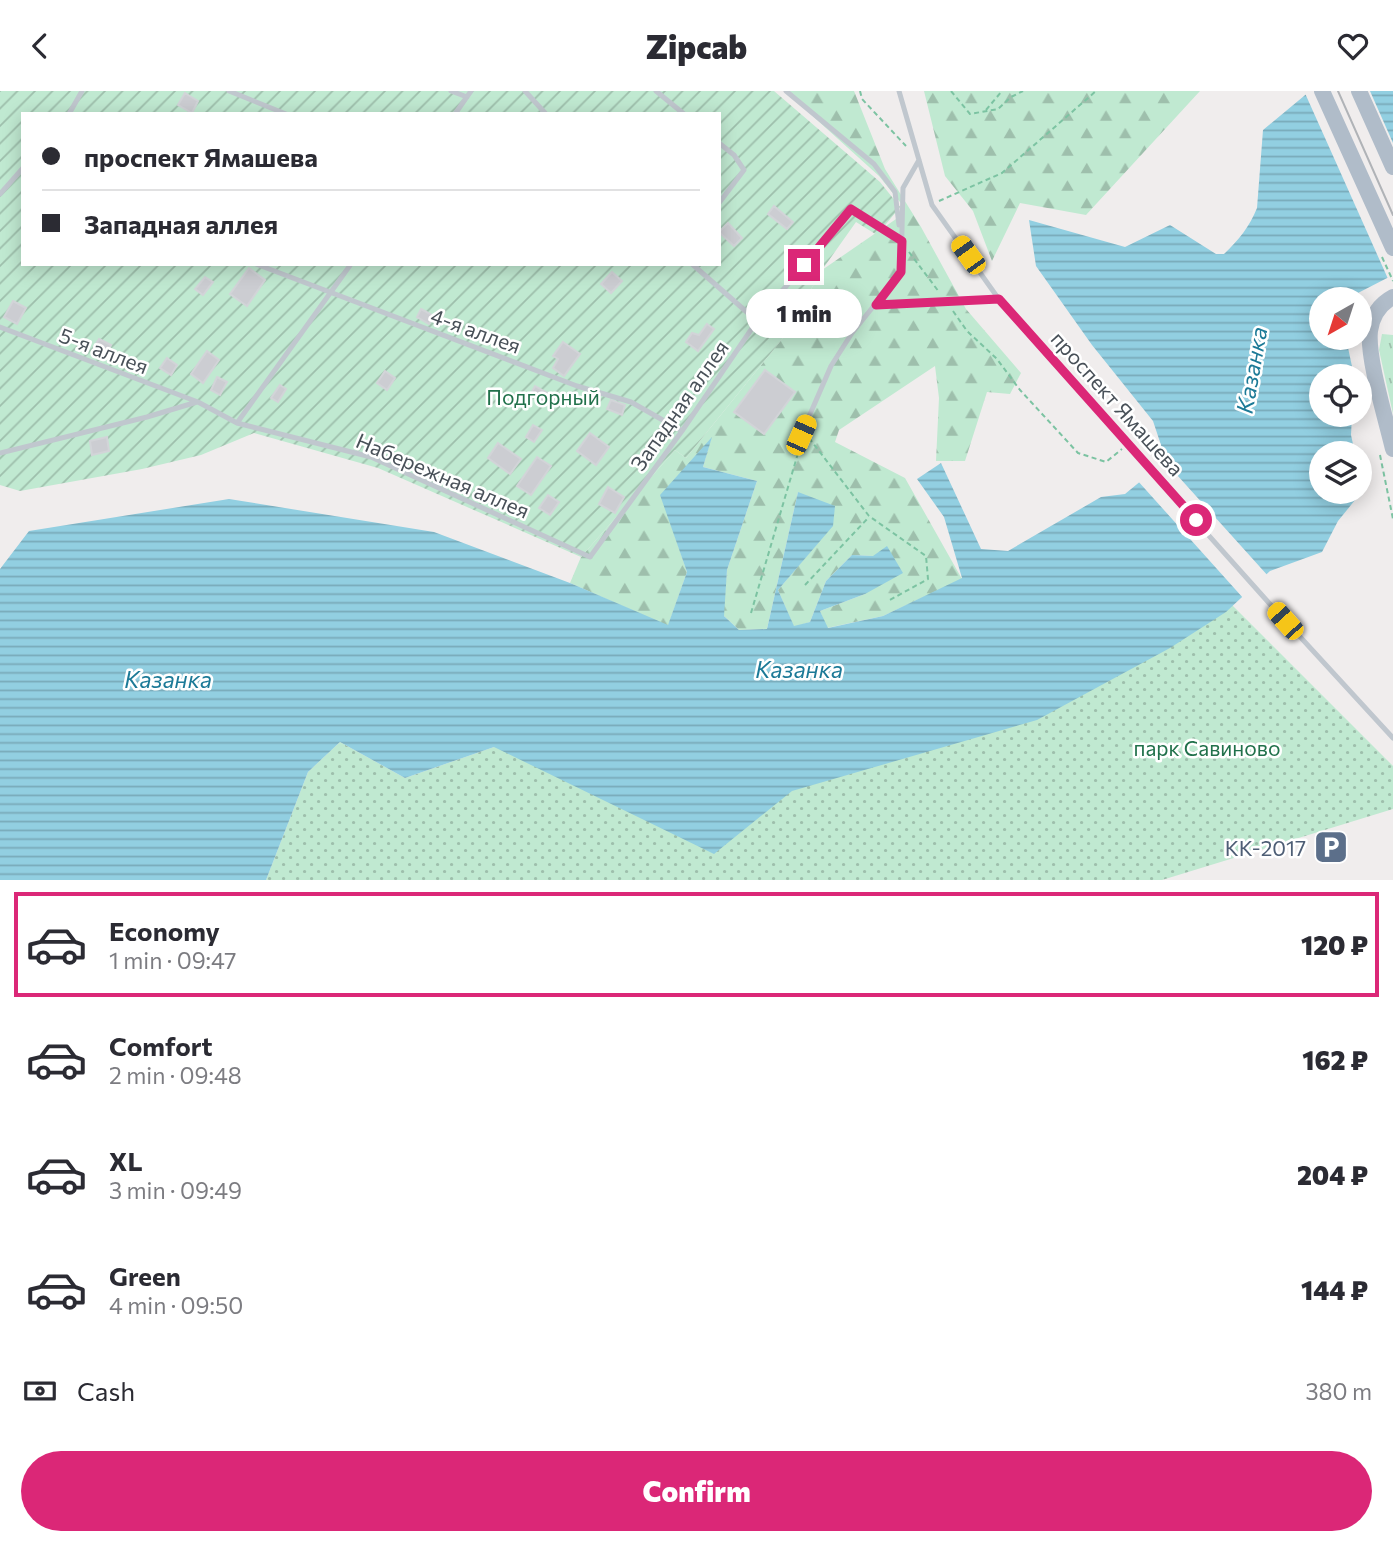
<!DOCTYPE html>
<meta charset="utf-8">
<style>
body{margin:0;font-family:Commissioner,sans-serif;background:#f2f2f3;color:#2b2b33;height:100vh;display:flex;flex-direction:column;font-size:26px;white-space:nowrap}
*{box-sizing:border-box;margin:0}
p{font-size:23px;color:#7c7c81}
.icon{flex:none;width:38px;height:38px;fill:none;stroke:currentColor;stroke-width:2;stroke-linecap:round;stroke-linejoin:round}
.map{position:relative;height:789px;overflow:hidden}
.details{display:flex;flex-direction:column;background:#fff;flex:1}
.details>*{flex:none}
.hud{position:absolute;left:21px;top:21px;width:700px;height:154px;border-radius:0px;box-shadow:0 4px 18px #0003;display:grid;align-content:center;height:154px;padding:0 21px;background:#fff}
.needle{width:46px;rotate:219deg}
.buttons{position:absolute;left:1309px;top:196px;display:grid;gap:14px}
.buttons a{display:grid;place-items:center;width:63px;height:63px;border-radius:50%;background:#fff;box-shadow:0 4px 18px #0003;font-size:35px}
.end{position:absolute;width:32px;height:32px;margin:-16px;border:9px solid #db2777;background:#fff;box-shadow:0 0 0 4px #fff}
.from{border-radius:50%}
.bubble{position:absolute;height:49px;border-radius:24px;background:#fff;box-shadow:0 4px 18px #0003;font-size:23px;font-weight:800;line-height:49px;text-align:center}
.car{position:absolute;width:21px;height:42px;margin:-21px -10px;border-radius:9px;box-shadow:0 0 5px 2px #0007;background:linear-gradient(#f5c518 24%,#345 0 40%,#f5c518 0 76%,#345 0 86%,#f5c518 0)}
.hud b{display:flex;align-items:center;gap:24px;height:66px;font-size:26px}
.hud b+b{border-top:2px solid #e1e1e2}
.hud i{width:18px;height:18px;background:#2b2b33}
ul{padding:12px 0 0;list-style:none}
li{display:flex;align-items:center;gap:21px;height:105px;margin:0 14px 10px;padding:0 7px;border:4px solid transparent;border-radius:0px}
li div{flex:1}
li b{display:block;font-size:26px}
li em{font-style:normal;font-weight:800}
li.selected{border-color:#db2777}
li>.icon{width:63px;height:63px;stroke-width:1.5}
.pay{display:flex;align-items:center;gap:18px;height:77px;padding:0 21px;font-size:26px}
.pay p{margin-inline-start:auto}
.action{display:flex;gap:14px;margin-top:auto;padding:14px 21px}
.action a{flex:1;height:80px;border-radius:42px;background:#db2777;color:#fff;font-size:28px;font-weight:800;line-height:80px;text-align:center}
header{display:flex;justify-content:space-between;align-items:center;height:91px;padding:0 21px;background:#fff;font-size:32px;font-weight:800}
.map>svg:first-child{display:block}
.grass{fill:url(#grass-tufts)}
.forest{fill:url(#forest-firs)}
.park{fill:url(#park-dots)}
.garden{fill:url(#garden-furrows);fill-rule:evenodd}
.water{fill:url(#water-rules)}
.pier{fill:#f0eded}
.building{fill:#cccdd2;stroke:#d2d4d8;stroke-width:2}
.lines{fill:none;stroke-linecap:round;stroke-linejoin:round}
.path{stroke:#7cc3a2;stroke-width:2;stroke-dasharray:5 3.5;stroke-linecap:butt}
.lane{stroke:#c0c7ce;stroke-width:5}
.primary{stroke:#b0bcc9;stroke-width:16}
.tram{stroke:#b0b3b7;stroke-width:2}
.route{stroke:#db2777;stroke-width:9}
.labels{text-anchor:middle;dominant-baseline:central;stroke-width:5;stroke-linejoin:round;paint-order:stroke}
.street-label{font-size:21px;fill:#485058;stroke:#fff}
.park-label{font-size:21px;fill:#21714b;stroke:#fff}
.service-label{font-size:21px;fill:#4e5e75;stroke:#fff;text-anchor:end}
.water-label{font-size:23px;font-style:italic;fill:#1c7a97;stroke:#fff}
</style>
<header><svg class="icon" aria-label="back" viewBox="0 0 24 24"><path d="M15 5l-7 7 7 7"/></svg>Zipcab<svg class="icon" aria-label="heart" viewBox="0 0 24 24"><path d="M12 20l-8-8c-3-5 5-10 8-4 3-6 11-1 8 4z"/></svg></header>
<div class="map">
<svg width="1393" height="789" viewBox="0 0 1393 789">
<defs>
<pattern id="grass-tufts" width="24" height="20" patternUnits="userSpaceOnUse" patternTransform="scale(1.75)"><rect width="24" height="20" fill="#c0e9d1"/><path d="M3 7l-1-3M5 7V3M7 7l1-3M15 17l-1-3M17 17v-4M19 17l1-3" fill="none" stroke="#9ebfac"/></pattern>
<pattern id="forest-firs" width="22" height="20" patternUnits="userSpaceOnUse" patternTransform="scale(1.75)"><rect width="22" height="20" fill="#c0e9d1"/><path d="M5 1l3.5 6h-7zM16 11l3.5 6h-7z" fill="#9ebfac"/></pattern>
<pattern id="park-dots" width="8" height="8" patternUnits="userSpaceOnUse" patternTransform="scale(1.75)"><rect width="8" height="8" fill="#c0e9d1"/><path d="M2 2h.1M6 6h.1" fill="none" stroke="#9ebfac" stroke-width="1.8" stroke-linecap="round"/></pattern>
<pattern id="garden-furrows" width="10" height="10" patternUnits="userSpaceOnUse" patternTransform="scale(1.75)"><rect width="10" height="10" fill="#c0e9d1"/><path d="M-1 1l2-2M0 10L10 0M9 11l2-2" fill="none" stroke="#9ebfac"/></pattern>
<pattern id="water-rules" width="6" height="5" patternUnits="userSpaceOnUse" patternTransform="scale(1.75)"><rect width="6" height="5" fill="#92cfe1"/><path d="M0 2.5h6" fill="none" stroke="#79aab9"/></pattern>
</defs>
<rect width="100%" height="100%" fill="#f0eded"/>
<path class="grass" d="M1382,243l11,1v79l-14,-64z"/>
<path class="forest" d="M785,0h69l31,78 36,58 45,82 55,64 -11,21 -23,-2 -22,69h-29l3,-63 -4,-32 -96,64 -4,12 70,36 57,101 -79,37 -56,12 -7,-17 45,-17 8,-38 -21,-1 -26,26 -16,41 -16,5 -16,-37 54,-64 -34,-34 -31,137 -28,1 -16,-15 4,-45 30,-89 -54,-14 8,-28 -50,56 26,77 -19,54 -98,-43 11,-26 94,-107 11,8 97,-120 39,-68 77,-53 5,-10 -25,-31z
M924,0h276l-114,124 -66,-12 -28,58 -19,-50 -28,-35z"/>
<path class="park" d="M1230,512l163,163v43l-231,71h-896l42,-108 32,-30 65,36 89,-31z"/>
<path class="garden" d="M0,0h774l106,91 20,25 -23,28 -21,-13 -34,48 -39,68 -97,120 -11,-8 -94,107 -203,-89 -124,-35 -53,22 -59,14 -122,22 -20,-6zM23,23h696v150h-696z"/>
<path class="water" d="M1310,0h83v184l-37,19 -4,5h-31v39h25l8,38h-33v39h31l-1,20 4,18h-34v39h39v-20l4,17 -26,32 -16,31 -52,19 -44,41 -56,36 -133,72 -245,71 -78,63 -220,-107 -89,31 -65,-36 -32,30 -42,108h-266v-311l29,-38 200,-32 205,33 136,51 98,42 19,-53 -27,-77 52,-58 -9,30 54,14 -30,89 -3,46 15,14 28,-1 31,-137 37,14 -2,20 -55,64 16,36 16,-4 16,-41 26,-26 21,1 14,-10 16,27 -38,21 -45,17 8,17 55,-12 79,-38 -18,-61 -27,-38 24,-16 40,86 27,2 93,-54 24,-3 17,-14 22,-26 -11,-33 -61,-76 -56,-79 -7,-46 96,27 45,-22 46,29h8c14,-13 26,-28 33,-46l6,-78z"/>
<path class="pier" d="M1304,0h66l23,52v136l-4,2z
M1159,364l110,122 -25,22 -107,-119z"/>
<path class="building" d="M185,2l13,8 -6,12 -14,-8z
M774,115l19,16 -6,7 -19,-15z
M728,132l14,15 -8,8 -15,-14z
M249,177l16,12 -18,26 -17,-12z
M612,181l10,9 -11,12 -10,-9z
M205,186l8,5 -10,13 -8,-6z
M13,210l13,7 -9,16 -13,-7z
M421,218l13,7 -5,8 -12,-7z
M707,233l7,5 -16,22 -12,-9 6,-9 7,2z
M99,248l12,6 -4,9 -13,-7z
M563,251l17,12 -16,22 -11,-8 5,-9 -5,-3z
M207,260l12,9 -16,23 -12,-9z
M167,267l10,7 -6,10 -11,-7z
M765,279l30,22 -31,42 -30,-22z
M385,280l10,7 -8,12 -10,-7z
M217,286l10,5 -7,13 -9,-5z
M280,294l6,4 -8,13 -7,-4z
M535,295l14,8 -4,9 -15,-8z
M611,309l14,5 -3,10 -15,-6z
M533,334l9,5 -8,12 -8,-5z
M590,342l19,14 -13,18 -19,-14z
M107,346l2,14 -17,4 -2,-14z
M498,352l23,16 -11,15 -22,-16z
M537,366l14,9 -20,29 -14,-9z
M608,396l16,10 -9,16 -16,-9z
M548,404l11,7 -9,13 -11,-7z"/>
<g class="lines">
<path class="path" d="M860,0l2,8 44,47
M951,0l19,23 28,-5 13,-12 12,-6
M986,19l16,-19
M939,110l63,-28 94,-82
M909,161l30,40
M1382,166l11,24
M953,220l14,20 30,28 23,31 58,63 28,9 16,-13
M809,347l60,78 57,40 2,23 -40,22
M1380,364l13,64
M805,494l64,-68
M751,522l50,-170"/>
<path class="lane" d="M229,0l57,23
M451,0l16,6
M525,0l21,23
M656,0l28,23
M786,0l88,73 21,28 4,33
M899,0l33,114 71,100 266,298 124,135
M69,23l13,-23
M455,23l16,-23
M719,52l15,12 10,15 -25,33
M0,103l23,-26
M256,173l321,122 54,16 51,29
M692,173l65,57
M876,214l122,-6
M0,236l198,75 39,21 134,34 219,100 92,-126 75,-110 94,-112 51,32
M237,332l114,-159
M801,344l30,-69 21,-33 49,-61 2,-84 16,-28
M0,362l147,-36 50,-15"/>
<path class="primary" d="M1322,0l71,157
M1359,0l34,76
M1393,206c-13,7 -21,19 -23,34 -3,27 16,88 23,118"/>
<path class="tram" d="M1338,0l55,124"/>
</g>
<g class="lines">
<path class="route" d="M804,174l47,-56 51,32 -1,31 -25,33 123,-6 197,221"/>
</g>
<defs>
<g id="parking-square" transform="scale(1.75)"><rect x="-9" y="-9" width="18" height="18" rx="4" fill="#5c6f8a" stroke="#fff"/><path d="M-3.5-5.5H1a3.5 3.5 0 0 1 0 7H-1V5.5H-3.5ZM-1-3.4V-.6H.8a1.4 1.4 0 0 0 0-2.8Z" fill="#fff"/></g>
</defs>
<g fill-rule="evenodd">
<use href="#parking-square" x="1331" y="756"/>
</g>
<g class="labels">
<g class="street-label">
<text transform="translate(476 239) rotate(20)">4-я аллея</text>
<text transform="translate(104 259) rotate(21)">5-я аллея</text>
<text transform="translate(1118 312) rotate(48)">проспект Ямашева</text>
<text transform="translate(679 314) rotate(-55)">Западная аллея</text>
<text transform="translate(443 384) rotate(23)">Набережная аллея</text>
</g>
<g class="park-label">
<text x="543" y="305">Подгорный</text>
<text x="1207" y="656">парк Савиново</text>
</g>
<g class="service-label">
<text x="1306" y="756">КК-2017</text>
</g>
<g class="water-label">
<text transform="translate(1251 279) rotate(-80)">Казанка</text>
<text x="799" y="578">Казанка</text>
<text x="168" y="588">Казанка</text>
</g>
</g>
</svg>
<div class="buttons">
<a><svg class="needle" viewBox="-14 -14 28 28"><path d="M0-13l5 13h-10z" fill="#e53935"/><path d="M0 13l5-13h-10z" fill="#7c7c81"/></svg></a>
<a><svg class="icon" aria-label="locate" viewBox="0 0 24 24"><circle cx="12" cy="12" r="6"/><path d="M12 2v4M12 18v4M2 12h4M18 12h4"/></svg></a>
<a><svg class="icon" aria-label="layers" viewBox="0 0 24 24"><path d="M12 4l9 5-9 5-9-5zM3 14l9 5 9-5"/></svg></a>
</div>
<i class="end from" style="left:1196px;top:429px"></i>
<i class="end" style="left:804px;top:174px"></i>
<div class="bubble" style="left:746px;top:198px;width:116px">1 min</div>
<i class="car" style="left:968px;top:164px;rotate:324deg"></i>
<i class="car" style="left:801px;top:344px;rotate:24deg"></i>
<i class="car" style="left:1285px;top:530px;rotate:318deg"></i>
<div class="hud">
<b><i class="from"></i>проспект Ямашева</b>
<b><i></i>Западная аллея</b>
</div>
</div>
<section class="details">
<ul>
<li class="selected"><svg class="icon" aria-label="car" viewBox="0 0 24 24"><path d="M5 17H2v-5l4-1 3-4h7l3 4 3 1v5h-3M9 17h6M6 11h13"/><circle cx="7" cy="17" r="2"/><circle cx="17" cy="17" r="2"/></svg><div><b>Economy</b><p>1 min · 09:47</p></div><em>120 ₽</em></li>
<li><svg class="icon" aria-label="car" viewBox="0 0 24 24"><path d="M5 17H2v-5l4-1 3-4h7l3 4 3 1v5h-3M9 17h6M6 11h13"/><circle cx="7" cy="17" r="2"/><circle cx="17" cy="17" r="2"/></svg><div><b>Comfort</b><p>2 min · 09:48</p></div><em>162 ₽</em></li>
<li><svg class="icon" aria-label="car" viewBox="0 0 24 24"><path d="M5 17H2v-5l4-1 3-4h7l3 4 3 1v5h-3M9 17h6M6 11h13"/><circle cx="7" cy="17" r="2"/><circle cx="17" cy="17" r="2"/></svg><div><b>XL</b><p>3 min · 09:49</p></div><em>204 ₽</em></li>
<li><svg class="icon" aria-label="car" viewBox="0 0 24 24"><path d="M5 17H2v-5l4-1 3-4h7l3 4 3 1v5h-3M9 17h6M6 11h13"/><circle cx="7" cy="17" r="2"/><circle cx="17" cy="17" r="2"/></svg><div><b>Green</b><p>4 min · 09:50</p></div><em>144 ₽</em></li>
</ul>
<div class="pay"><svg class="icon" aria-label="cash" viewBox="0 0 24 24"><path d="M3 7h18v10H3z"/><circle cx="12" cy="12" r="2"/></svg>Cash<p>380 m</p></div>
<div class="action"><a>Confirm</a></div>
</section>
